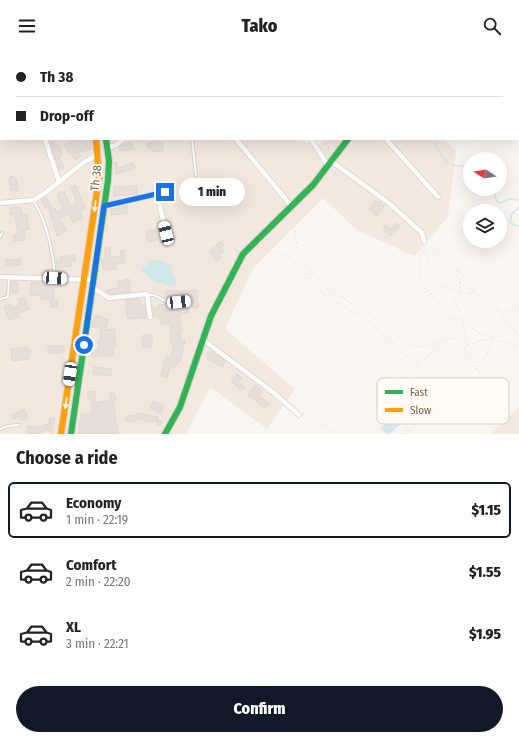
<!DOCTYPE html>
<meta charset="utf-8">
<style>
body{margin:0;font-family:"Fira Sans Condensed",sans-serif;background:#f2f2f2;color:#222;height:100vh;display:flex;flex-direction:column;font-size:15px;white-space:nowrap}
*{box-sizing:border-box;margin:0}
p{font-size:13px;color:#767676}
.icon{flex:none;width:22px;height:22px;fill:none;stroke:currentColor;stroke-width:2;stroke-linecap:round;stroke-linejoin:round}
.map{position:relative;height:382px;overflow:hidden}
.details{display:flex;flex-direction:column;background:#fff;flex:1}
.details>*{flex:none}
.hud{position:absolute;left:0px;top:0px;width:519px;height:88px;box-shadow:0 4px 16px #0002;display:grid;align-content:center;height:88px;padding:0 16px;background:#fff}
.needle{width:26px;rotate:282deg}
.buttons{position:absolute;left:463px;top:100px;display:grid;gap:8px}
.buttons a{display:grid;place-items:center;width:44px;height:44px;border-radius:50%;background:#fff;box-shadow:0 4px 16px #0002;font-size:20px}
.end{position:absolute;width:18px;height:18px;margin:-9px;border:5px solid #1a73e8;background:#fff;box-shadow:0 0 0 2px #fff}
.from{border-radius:50%}
.bubble{position:absolute;height:28px;border-radius:14px;background:#fff;box-shadow:0 4px 16px #0002;font-size:13px;font-weight:800;line-height:28px;text-align:center}
.car{position:absolute;width:12px;height:24px;margin:-12px -6px;border-radius:5px;box-shadow:0 0 3px 1px #0007;background:linear-gradient(#fff 24%,#345 0 40%,#fff 0 76%,#345 0 86%,#fff 0)}
.hud b{display:flex;align-items:center;gap:14px;height:38px;font-size:15px}
.hud b+b{border-top:1px solid #e0e0e0}
.hud i{width:10px;height:10px;background:#222}
ul{padding:0;list-style:none}
li{display:flex;align-items:center;gap:12px;height:56px;margin:0 8px 6px;padding:0 8px;border:2px solid transparent;border-radius:6px}
li div{flex:1}
li b{display:block;font-size:15px}
li em{font-style:normal;font-weight:800}
li.active{border-color:#111827}
li>.icon{width:36px;height:36px;stroke-width:1.5}
h2{padding:0 16px;font-size:18px;line-height:48px}
.cta{display:flex;gap:8px;margin-top:auto;padding:8px 16px}
.cta a{flex:1;height:46px;border-radius:24px;background:#111827;color:#fff;font-size:16px;font-weight:800;line-height:46px;text-align:center}
header{display:flex;justify-content:space-between;align-items:center;height:52px;padding:0 16px;background:#fff;font-size:18px;font-weight:800}
.map>svg:first-child{display:block}
.residential{fill:#f2e8de}
.water{fill:#d0e8ea}
.lines{fill:none;stroke-linecap:round;stroke-linejoin:round}
.stream{stroke:#d0e8ea;stroke-width:1.5}
.building{fill:#e6ded7;stroke:#e2d8d2}
.lane-casing{stroke:#d7d1cb;stroke-width:4}
.street-casing{stroke:#d7d1cb;stroke-width:6}
.fast-casing{stroke:#d9d2cb;stroke-width:8}
.slow-casing{stroke:#d9d2cb;stroke-width:8}
.path{stroke:#dcd5d0;stroke-width:1;stroke-dasharray:1 3;stroke-linecap:butt}
.lane{stroke:#fefefd;stroke-width:2}
.street{stroke:#fefefd;stroke-width:4.5}
.fast{stroke:#30b455;stroke-width:6}
.slow{stroke:#ff9f0a;stroke-width:6}
.oneway{fill:#fffaf3}
.route{stroke:#1a73e8;stroke-width:5}
.labels{text-anchor:middle;dominant-baseline:central;stroke-width:4;stroke-linejoin:round;paint-order:stroke}
.street-label{font-size:12px;fill:#7a5c4d;stroke:#fffaf3}
.key{fill:#fffaf3;stroke:#d7cbc1;stroke-width:1}
.key-label{font-size:11px;fill:#7a5c4d}
</style>
<header><svg class="icon" aria-label="menu" viewBox="0 0 24 24"><path d="M4 6h16M4 12h16M4 18h16"/></svg>Tako<svg class="icon" aria-label="search" viewBox="0 0 24 24"><circle cx="10" cy="10" r="6"/><path d="M15 15l6 6"/></svg></header>
<div class="map">
<svg width="519" height="382" viewBox="0 0 519 382">
<rect width="100%" height="100%" fill="#f9f5f0"/>
<path class="residential" d="M0,0l226,1h-225v86h293l26,6 5,-6h119l12,12 -8,66 -34,39 -57,-26 -34,-32 -70,70 -28,61 70,60 -28,40 -57,-42 -24,47h-186z
M519,355v27h-28z"/>
<path class="water" d="M159,208l13,5 1,10 4,8 -6,3 -18,-5 -12,-12 11,-8z
M400,361l6,6 -16,15h-4l-6,-6z"/>
<g class="lines">
<path class="stream" d="M382,0l1,1
M435,87c-1,9 10,23 18,26 5,1 12,1 17,1
M496,137l-1,7 2,6 4,1 8,-4 10,1
M519,155l-7,7 -2,7 4,4 5,1"/>
</g>
<path class="building" d="M68,87h22l1,10 -13,4 3,3 -6,4 -6,-8 -1,1 -4,-8 5,-2z
M158,87v3h4l1,9 -10,1 -1,-3h-3v-2h-2v-4l7,-1 -1,-2z
M53,89l2,5 4,-1 3,10 -3,1 5,13 -5,1 -9,-28z
M132,90l1,7 -13,2 -1,-4 3,-2z
M114,110h3l1,6 15,-5 3,5 -20,6z
M13,124v2h3l2,12 -7,1 -2,-12 1,-2z
M200,128v15h-8l-1,-5h-4v-4h4v-5z
M76,133l9,23 -5,2 3,9 -11,3 -2,-8 -10,4 6,12 -4,3v1l-5,2 -9,-29 -3,1 -4,-8 5,-3 7,12 2,-1 1,4 7,-3 -6,-15 7,-3 6,15 7,-3 -6,-16z
M137,134v8l-24,2 1,-9z
M375,148l9,6 -7,10 -8,-6z
M127,153v8l-16,2 -1,-6 9,-1 -1,-1z
M21,155l1,8h5l2,14 -5,1 1,10 -11,1 -1,-6h5l-3,-21 -5,1v-7z
M397,171l3,3 -10,10 -7,-7 3,-4 5,4z
M155,177l2,11 -9,2 -2,-11z
M221,189l3,4 -3,2 3,4 -5,4 2,3 -4,3 -8,-10z
M105,195h6l-1,9 3,1 8,-1 -1,-5 4,-1 1,13 -9,1v5l-12,1 -3,-10 4,-1z
M68,202l1,2 5,-2 2,7 -5,1 1,4 -15,1 -1,-7h5l-1,-3z
M9,207v1l12,-1v6l-15,1 -1,-6z
M129,227l2,13 -21,2 -4,-3v-1l13,-2 -1,-7z
M11,230h7v11h-7z
M31,230h8v2l9,1v2l6,1 -1,12h5l-1,8 -7,-1v-7l-9,-1v-3l-11,-1z
M196,238l3,17 -6,1 -1,-12 -26,1 -1,-6z
M23,245l2,1 4,11 -11,4 1,4 -10,3 -5,-14 7,-2 1,4 8,-3 -2,-6z
M136,247h4l1,7 4,-1 1,13 -18,1 -3,-19z
M166,252v4l3,2 19,-3 1,6 -9,1v13h2v3h-2l1,10h4l-5,22h-2l-1,3 -2,-1 -1,4 -4,-1 -3,11 -6,-2 5,-20 5,1 3,-14 -3,1 -1,-21 -10,1v-7h-6l-1,-9h6l-1,-3z
M94,263l9,2 -1,2 6,1 -2,10 8,-1 2,17 -3,1 1,8 -22,2 -1,-7 8,-1 -1,-9h2v-4h1l-1,-8 -8,-1z
M143,283h9v12h-10z
M48,294h16v6h-4v1h-12z
M27,295l1,3 2,-1 1,5 -2,1v4l-17,2 -1,-12z
M209,299l2,2 1,-2 14,10 -4,6 -15,-8 2,-3 -2,-1z
M94,315l17,2v7l-18,-2z
M237,322l5,4 -4,4 7,5 -3,4 -11,-10z
M255,333l7,6 -3,5 10,7 -4,5 -17,-13z
M95,339v12l16,-3 -1,-7h4l2,7 -3,1 5,33h-40l3,-19 12,-2 -3,-15 -2,1v-7z
M153,349l11,5 -3,8 -11,-6z
M25,357l3,9 -6,2 -1,-4 -8,3 -2,-4z
M137,361l21,4 -1,2 5,3 -2,4 -3,-2v-3l-8,1 -8,-3h-4l-1,2h-10v-4h2v-2l9,1z
M54,366v3l-2,13 -1,-3 -7,-1 1,-6h5l-1,-5z
M28,374l15,1 -1,6 -15,1z"/>
<g class="lines">
<g class="lane-casing">
<path id="lane" d="M192,87l4,36
M34,149c14,24 19,49 21,77
M0,185l2,-4
M148,243h6l15,8 20,-2
M0,247l8,-2 1,-19
M0,377l8,-3 11,-1"/>
</g>
<g class="street-casing">
<path id="street" d="M6,0l1,1
M131,0v1
M261,0l1,1
M243,1l1,-1
M45,87l14,43
M236,87l56,68
M311,87l17,27
M386,87l52,58
M108,96l8,-3 7,-6
M331,109l59,43 32,29 2,8
M157,142l9,39
M0,151l34,-3 11,-7 38,-30 15,-9
M104,154l61,-14
M0,225l93,3
M92,235l17,11 38,-4 3,23
M202,287l72,54 25,22"/>
</g>
<g class="fast-casing">
<path id="fast" d="M67,0v1
M77,0l1,1
M71,382l37,-254 1,-19 -3,-22
M165,382l15,-27 31,-91 32,-62 70,-69 35,-46"/>
</g>
<g class="slow-casing">
<path id="slow" d="M61,382l38,-256 -3,-39"/>
</g>
<path class="path" d="M396,0h3
M447,0v1
M467,1l2,-1
M2,105l39,-18
M294,159v16l4,25 11,17 18,19 50,32 30,24 12,3 29,-9
M427,192c6,6 12,8 18,13 13,9 15,22 15,36l-6,7 8,17 5,29 -2,3
M258,194l29,10 16,19 28,25 29,15 28,23 12,14 19,11
M423,194l-3,11v26l28,33 15,5 11,9 23,11 22,4
M425,194l5,22
M309,218l2,12
M460,230l44,31 8,-2 7,-5
M431,242l11,-9 18,8h14l-5,-12 -13,-13
M498,258l8,11 13,14
M468,293l12,-4 11,-2
M476,317l11,-14 5,-16 14,-18
M303,362h4l28,18 6,2
M404,382l15,-37 11,-8 -14,-23 33,-28 10,1 55,95
M406,382l15,-16"/>
<use href="#lane" class="lane"/>
<use href="#street" class="street"/>
<use href="#fast" class="fast"/>
<use href="#slow" class="slow"/>
</g>
<defs><path id="oneway-solid" d="M-6-.8H1V-3.2L6.5 0L1 3.2V.8H-6Z"/></defs>
<g class="oneway">
<use href="#oneway-solid" transform="translate(95 154) rotate(98)"/>
<use href="#oneway-solid" transform="translate(66 351) rotate(98)"/>
</g>
<g class="lines">
<path class="route" d="M84,293l20,-139 61,-14"/>
</g>
<g class="labels">
<g class="street-label">
<text transform="translate(96 126) rotate(-84)">Th 38</text>
</g>
</g>
<rect x="377" y="326" width="132" height="46" rx="6" class="key"/>
<rect x="385" y="338" width="18" height="4" fill="#30b455"/>
<rect x="385" y="356" width="18" height="4" fill="#ff9f0a"/>
<g class="key-label">
<text x="410" y="344">Fast</text>
<text x="410" y="362">Slow</text>
</g>
</svg>
<div class="buttons">
<a><svg class="needle" viewBox="-14 -14 28 28"><path d="M0-13l5 13h-10z" fill="#e53935"/><path d="M0 13l5-13h-10z" fill="#767676"/></svg></a>
<a><svg class="icon" aria-label="layers" viewBox="0 0 24 24"><path d="M12 4l9 5-9 5-9-5zM3 14l9 5 9-5"/></svg></a>
</div>
<i class="end from" style="left:84px;top:293px"></i>
<i class="end" style="left:165px;top:140px"></i>
<div class="bubble" style="left:179px;top:126px;width:66px">1 min</div>
<i class="car" style="left:166px;top:181px;rotate:346deg"></i>
<i class="car" style="left:55px;top:226px;rotate:94deg"></i>
<i class="car" style="left:179px;top:250px;rotate:84deg"></i>
<i class="car" style="left:70px;top:322px;rotate:188deg"></i>
<div class="hud">
<b><i class="from"></i>Th 38</b>
<b><i></i>Drop-off</b>
</div>
</div>
<section class="details">
<h2>Choose a ride</h2>
<ul>
<li class="active"><svg class="icon" aria-label="car" viewBox="0 0 24 24"><path d="M5 17H2v-5l4-1 3-4h7l3 4 3 1v5h-3M9 17h6M6 11h13"/><circle cx="7" cy="17" r="2"/><circle cx="17" cy="17" r="2"/></svg><div><b>Economy</b><p>1 min · 22:19</p></div><em>$1.15</em></li>
<li><svg class="icon" aria-label="car" viewBox="0 0 24 24"><path d="M5 17H2v-5l4-1 3-4h7l3 4 3 1v5h-3M9 17h6M6 11h13"/><circle cx="7" cy="17" r="2"/><circle cx="17" cy="17" r="2"/></svg><div><b>Comfort</b><p>2 min · 22:20</p></div><em>$1.55</em></li>
<li><svg class="icon" aria-label="car" viewBox="0 0 24 24"><path d="M5 17H2v-5l4-1 3-4h7l3 4 3 1v5h-3M9 17h6M6 11h13"/><circle cx="7" cy="17" r="2"/><circle cx="17" cy="17" r="2"/></svg><div><b>XL</b><p>3 min · 22:21</p></div><em>$1.95</em></li>
</ul>
<div class="cta"><a>Confirm</a></div>
</section>
